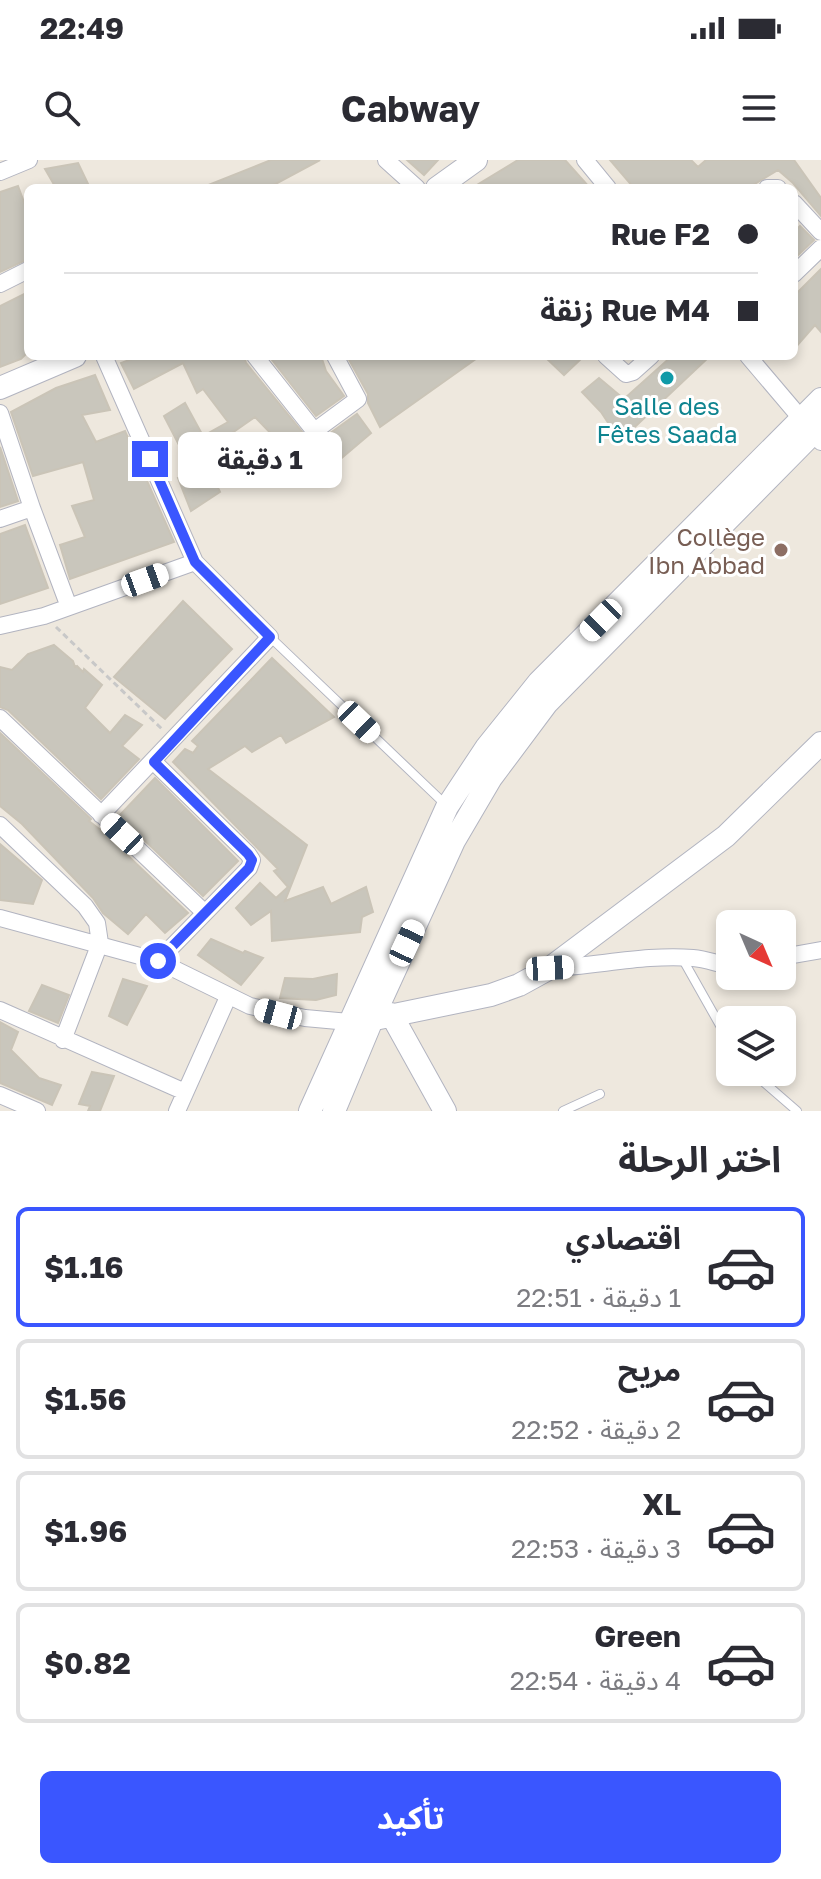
<!DOCTYPE html>
<html lang="ar">
<meta charset="utf-8">
<style>
body{margin:0;font-family:"Golos Text","Noto Sans Arabic",sans-serif;background:#f2f2f3;color:#2b2b33;direction:rtl;height:100vh;display:flex;flex-direction:column;font-size:30px;white-space:nowrap}
*{box-sizing:border-box;margin:0}
p{font-size:26px;color:#7c7c81}
.icon{flex:none;width:44px;height:44px;fill:none;stroke:currentColor;stroke-width:2;stroke-linecap:round;stroke-linejoin:round}
.map{position:relative;height:951px;overflow:hidden;direction:ltr}
.drawer{display:flex;flex-direction:column;background:#fff;flex:1}
.drawer>*{flex:none}
.guide{position:absolute;left:24px;top:24px;width:774px;height:176px;border-radius:12px;box-shadow:0 4px 12px #0003;direction:rtl;display:grid;align-content:center;height:176px;padding:0 40px;background:#fff}
.needle{width:52px;rotate:136deg}
.controls{position:absolute;left:716px;top:750px;display:grid;gap:16px}
.controls a{display:grid;place-items:center;width:80px;height:80px;border-radius:12px;background:#fff;box-shadow:0 4px 12px #0003;font-size:40px}
.end{position:absolute;width:36px;height:36px;margin:-18px;border:10px solid #3a56ff;background:#fff;box-shadow:0 0 0 4px #fff}
.from{border-radius:50%}
.bubble{position:absolute;height:56px;border-radius:12px;background:#fff;box-shadow:0 4px 12px #0003;font-size:26px;font-weight:700;line-height:56px;text-align:center;direction:rtl}
.car{position:absolute;width:24px;height:48px;margin:-24px -12px;border-radius:10px;box-shadow:0 0 6px 2px #0007;background:linear-gradient(#fff 24%,#345 0 40%,#fff 0 76%,#345 0 86%,#fff 0)}
.guide b{display:flex;align-items:center;gap:28px;height:76px;font-size:30px}
.guide b+b{border-top:2px solid #e1e1e2}
.guide i{width:20px;height:20px;background:#2b2b33}
ul{padding:0;list-style:none}
li{display:flex;align-items:center;gap:24px;height:120px;margin:0 16px 12px;padding:0 24px;border:4px solid #e1e1e2;border-radius:12px}
li div{flex:1}
li b{display:block;font-size:30px}
li em{font-style:normal;font-weight:700}
li.current{border-color:#3a56ff}
li>.icon{width:72px;height:72px;stroke-width:1.5}
h2{padding:0 40px;font-size:36px;line-height:96px}
.action{display:flex;gap:16px;margin-top:auto;padding:16px 40px}
.action a{flex:1;height:92px;border-radius:12px;background:#3a56ff;color:#fff;font-size:32px;font-weight:700;line-height:92px;text-align:center}
.status{display:flex;justify-content:space-between;align-items:center;height:56px;padding:0 40px;background:#fff;direction:ltr}
.status svg{height:22px;fill:currentColor}
header{display:flex;justify-content:space-between;align-items:center;height:104px;padding:0 40px;background:#fff;font-size:36px;font-weight:700}
.map>svg:first-child{display:block}
.building{fill:#c9c6bc;stroke:#cac4b7;stroke-width:2}
.lines{fill:none;stroke-linecap:round;stroke-linejoin:round}
.lane-casing{stroke:#b2b4c0;stroke-width:10}
.street-casing{stroke:#b2b4c0;stroke-width:18}
.secondary-casing{stroke:#b2b4c0;stroke-width:24}
.path{stroke:#c8c8c8;stroke-width:3;stroke-dasharray:6 4;stroke-linecap:butt}
.lane{stroke:#fff;stroke-width:8}
.street{stroke:#fff;stroke-width:16}
.secondary{stroke:#fff;stroke-width:22}
.route{stroke:#3a56ff;stroke-width:10}
.culture-dot{fill:#0f9aa8;stroke:#fff;stroke-width:3}
.education-dot{fill:#8d6e63;stroke:#fff;stroke-width:3}
.labels{text-anchor:middle;dominant-baseline:central;stroke-width:6;stroke-linejoin:round;paint-order:stroke}
.culture-label{font-size:24px;fill:#0d838f;stroke:#fff}
.education-label{font-size:24px;fill:#785e54;stroke:#fff;text-anchor:end}
</style>
<div class="status"><b>22:49</b><svg viewBox="0 0 49 12"><path d="M0 12V9h3v3zM5 12V6h3v6zM10 12V3h3v9zM15 12V0h3v12zM26 1h20v11H26zM47 4h2v5h-2z"/></svg></div>
<header><svg class="icon" aria-label="menu" viewBox="0 0 24 24"><path d="M4 6h16M4 12h16M4 18h16"/></svg>Cabway<svg class="icon" aria-label="search" viewBox="0 0 24 24"><circle cx="10" cy="10" r="6"/><path d="M15 15l6 6"/></svg></header>
<div class="map">
<svg width="821" height="951" viewBox="0 0 821 951">
<rect width="100%" height="100%" fill="#eee8de"/>
<path class="building" d="M271,0h49l-52,28h-67z
M407,0h31l-14,15z
M518,0h47l25,28h-118z
M610,0h81l7,7 8,-7h88l27,38v18l-28,-33 -15,-13 -30,18h-114z
M78,3l12,25h-34l-11,-19z
M18,26l10,27v46l-28,13v-80z
M800,66l14,14 -20,19v-27z
M821,109v63l-6,-7 -21,24v-53z
M28,132v60l-7,7 -21,8v-61z
M140,196h104l2,7 61,75 9,3 6,-2 35,-25 14,19 -60,51 -26,-36 -30,-31 -53,37 18,38 -29,19 -13,-33 14,-8 -28,-54 21,-13 18,33 25,-14 -25,-33 -6,4 -14,-30 -49,26 -13,-26z
M269,196h52l5,15 18,25 -28,20z
M347,196h133l-100,71 -12,-24v-9z
M544,196h40l-20,19z
M672,196h38l-90,85 -19,-29 -19,-20 17,-14 25,21z
M95,215l15,35 -28,5 14,27 29,-11 49,111 -104,37 -10,-34 25,-8 -13,-31 22,-6 -11,-38 -50,14 -22,-64 45,-24z
M0,287l18,54 -18,6z
M25,365l23,63 -48,16v-70z
M183,441l49,48 -67,70 -51,-42z
M54,485l19,16 2,6 2,-1 6,6 1,-3 18,16 -17,23 25,25 15,-18 17,10 -20,21 17,13 -38,40 -93,-89 -8,-3v-40l12,3 16,-16z
M272,498l62,59 -48,26 -5,-8 -29,17 -7,-6 -37,23 99,76 -22,56 38,-14 8,17 35,-17 7,25 -11,5 -2,15 -88,9 -1,-30 -20,14 -15,-17 24,-25 16,15 12,-11 -14,-16 4,-2 -105,-107 12,-13 8,4 5,-7 -6,-5z
M0,573l91,86 -2,2 14,11 85,81 -23,20 -19,-19 -18,20 -25,-21 -10,-15 -71,-74 -22,-18z
M155,618l83,83 -35,35 -84,-80z
M0,684l42,36 -9,24 -33,-4z
M211,779l32,14 2,-2 18,7 -22,27 -43,-30z
M337,814l-1,21 -20,5 -36,-2 5,-20 28,1z
M123,819l24,7 -20,39 -18,-9z
M42,825l27,10 -11,28 -29,-12z
M0,862l18,10 -7,18 28,28 22,7 -9,20 -52,-22z
M92,912l22,4 -14,35h-12l2,-5 -11,-2z"/>
<g class="lines">
<g class="lane-casing">
<path id="lane" d="M270,477l177,169
M682,798l48,85
M752,912l45,39
M563,951l37,-17"/>
</g>
<g class="street-casing">
<path id="street" d="M386,0l31,28
M585,0l23,28
M0,12l29,-12
M767,28h11
M794,43l27,29
M794,114l27,-26
M0,124l28,-14
M255,196l57,72 4,2 42,-31 -23,-43
M606,196l20,18 7,-2 18,-16
M748,196l73,86
M0,253l32,95 37,99
M0,359l32,-11
M0,466l44,-10 151,-54
M0,558l204,194
M154,602l94,92 4,6 -3,8 -91,93
M101,655l169,-178 -75,-75 -91,-206
M0,665l85,81 12,17 3,20 -37,97
M0,758l158,43 92,45 55,12 44,4
M782,797l39,-7
M550,808c48,-2 96,-14 143,-10 13,1 25,6 37,8
M0,850l185,82
M0,935l37,16
M177,951l51,-114"/>
</g>
<g class="secondary-casing">
<path id="secondary" d="M437,28l39,-28
M0,228l75,-32
M391,854l54,97
M365,861l126,-26 28,-10 31,-17 176,-132 95,-93
M310,951l137,-304 39,-59 53,-66 282,-283
M334,951l38,-91 82,-179 37,-63 56,-75 274,-278"/>
</g>
<path class="path" d="M56,467l107,103"/>
<use href="#lane" class="lane"/>
<use href="#street" class="street"/>
<use href="#secondary" class="secondary"/>
</g>
<g class="lines">
<path class="route" d="M150,299l45,103 75,75 -116,125 94,92 4,6 -3,8 -91,93"/>
</g>
<circle class="culture-dot" cx="667" cy="218" r="8"/>
<circle class="education-dot" cx="781" cy="390" r="8"/>
<g class="labels">
<g class="culture-label">
<text x="667" y="245">Salle des<tspan x="667" dy="28">Fêtes Saada</tspan></text>
</g>
<g class="education-label">
<text x="765" y="376">Collège<tspan x="765" dy="28">Ibn Abbad</tspan></text>
</g>
</g>
</svg>
<div class="controls">
<a><svg class="needle" viewBox="-14 -14 28 28"><path d="M0-13l5 13h-10z" fill="#e53935"/><path d="M0 13l5-13h-10z" fill="#7c7c81"/></svg></a>
<a><svg class="icon" aria-label="layers" viewBox="0 0 24 24"><path d="M12 4l9 5-9 5-9-5zM3 14l9 5 9-5"/></svg></a>
</div>
<i class="end from" style="left:158px;top:801px"></i>
<i class="end" style="left:150px;top:299px"></i>
<div class="bubble" style="left:178px;top:272px;width:164px">1 دقيقة</div>
<i class="car" style="left:145px;top:420px;rotate:70deg"></i>
<i class="car" style="left:601px;top:460px;rotate:225deg"></i>
<i class="car" style="left:359px;top:562px;rotate:134deg"></i>
<i class="car" style="left:122px;top:674px;rotate:313deg"></i>
<i class="car" style="left:407px;top:783px;rotate:25deg"></i>
<i class="car" style="left:550px;top:808px;rotate:87deg"></i>
<i class="car" style="left:278px;top:854px;rotate:285deg"></i>
<div class="guide">
<b><i class="from"></i>Rue F2</b>
<b><i></i>Rue M4 زنقة</b>
</div>
</div>
<section class="drawer">
<h2>اختر الرحلة</h2>
<ul>
<li class="current"><svg class="icon" aria-label="car" viewBox="0 0 24 24"><path d="M5 17H2v-5l4-1 3-4h7l3 4 3 1v5h-3M9 17h6M6 11h13"/><circle cx="7" cy="17" r="2"/><circle cx="17" cy="17" r="2"/></svg><div><b>اقتصادي</b><p>1 دقيقة · 22:51</p></div><em>$1.16</em></li>
<li><svg class="icon" aria-label="car" viewBox="0 0 24 24"><path d="M5 17H2v-5l4-1 3-4h7l3 4 3 1v5h-3M9 17h6M6 11h13"/><circle cx="7" cy="17" r="2"/><circle cx="17" cy="17" r="2"/></svg><div><b>مريح</b><p>2 دقيقة · 22:52</p></div><em>$1.56</em></li>
<li><svg class="icon" aria-label="car" viewBox="0 0 24 24"><path d="M5 17H2v-5l4-1 3-4h7l3 4 3 1v5h-3M9 17h6M6 11h13"/><circle cx="7" cy="17" r="2"/><circle cx="17" cy="17" r="2"/></svg><div><b>XL</b><p>3 دقيقة · 22:53</p></div><em>$1.96</em></li>
<li><svg class="icon" aria-label="car" viewBox="0 0 24 24"><path d="M5 17H2v-5l4-1 3-4h7l3 4 3 1v5h-3M9 17h6M6 11h13"/><circle cx="7" cy="17" r="2"/><circle cx="17" cy="17" r="2"/></svg><div><b>Green</b><p>4 دقيقة · 22:54</p></div><em>$0.82</em></li>
</ul>
<div class="action"><a>تأكيد</a></div>
</section>
